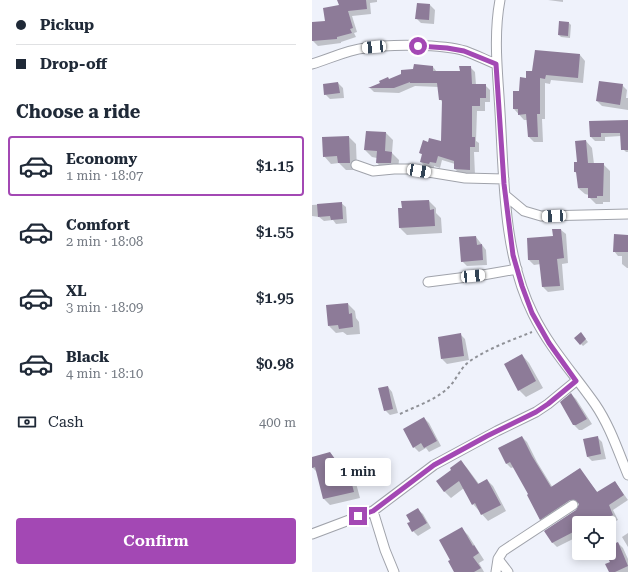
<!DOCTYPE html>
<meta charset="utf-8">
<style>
body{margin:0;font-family:"Roboto Serif",serif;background:#f6f6f7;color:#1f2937;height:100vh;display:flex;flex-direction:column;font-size:15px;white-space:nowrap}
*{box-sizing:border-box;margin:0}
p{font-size:13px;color:#747a83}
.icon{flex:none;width:22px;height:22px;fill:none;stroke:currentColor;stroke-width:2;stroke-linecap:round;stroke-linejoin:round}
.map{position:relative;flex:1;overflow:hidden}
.drawer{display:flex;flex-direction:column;background:#fff;width:312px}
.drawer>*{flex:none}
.banner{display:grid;align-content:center;height:88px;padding:0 16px;background:#fff}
.controls{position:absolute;left:260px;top:516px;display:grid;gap:8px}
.controls a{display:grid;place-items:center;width:44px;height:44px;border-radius:4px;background:#fff;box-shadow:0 2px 10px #0003;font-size:20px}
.end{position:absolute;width:18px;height:18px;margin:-9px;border:5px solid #a348b4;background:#fff;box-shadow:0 0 0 2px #fff}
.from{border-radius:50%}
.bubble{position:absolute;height:28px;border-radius:4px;background:#fff;box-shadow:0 2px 10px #0003;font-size:13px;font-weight:600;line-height:28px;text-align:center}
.car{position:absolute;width:12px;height:24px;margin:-12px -6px;border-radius:5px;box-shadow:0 0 3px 1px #0007;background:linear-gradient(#fff 24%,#345 0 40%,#fff 0 76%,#345 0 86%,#fff 0)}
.banner b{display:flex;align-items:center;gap:14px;height:38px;font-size:15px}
.banner b+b{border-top:1px solid #e0e1e3}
.banner i{width:10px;height:10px;background:#1f2937}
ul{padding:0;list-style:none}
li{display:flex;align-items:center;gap:12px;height:60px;margin:0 8px 6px;padding:0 8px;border:2px solid transparent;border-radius:4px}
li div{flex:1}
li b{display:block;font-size:15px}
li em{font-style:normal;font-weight:600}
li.selected{border-color:#a348b4}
li>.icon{width:36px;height:36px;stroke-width:1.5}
h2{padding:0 16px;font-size:18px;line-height:48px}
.pay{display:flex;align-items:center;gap:10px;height:44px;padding:0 16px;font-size:15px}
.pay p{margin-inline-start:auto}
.primary-button{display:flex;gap:8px;margin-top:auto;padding:8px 16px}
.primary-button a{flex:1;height:46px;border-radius:4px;background:#a348b4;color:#fff;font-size:16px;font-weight:600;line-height:46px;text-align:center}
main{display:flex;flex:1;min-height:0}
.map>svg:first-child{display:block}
.shadow{fill:#0003}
.building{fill:#8d7b98}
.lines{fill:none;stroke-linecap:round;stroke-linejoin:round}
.minor-casing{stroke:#a0a3ab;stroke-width:11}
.path{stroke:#8f9197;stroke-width:2;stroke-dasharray:3 3;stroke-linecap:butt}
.minor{stroke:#fff;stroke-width:9}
.route{stroke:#a348b4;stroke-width:5}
</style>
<main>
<section class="drawer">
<div class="banner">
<b><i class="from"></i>Pickup</b>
<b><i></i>Drop-off</b>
</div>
<h2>Choose a ride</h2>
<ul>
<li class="selected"><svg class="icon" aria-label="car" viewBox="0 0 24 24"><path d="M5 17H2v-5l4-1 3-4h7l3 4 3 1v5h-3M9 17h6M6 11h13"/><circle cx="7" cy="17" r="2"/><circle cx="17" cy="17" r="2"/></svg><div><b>Economy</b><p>1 min · 18:07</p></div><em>$1.15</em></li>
<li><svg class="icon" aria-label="car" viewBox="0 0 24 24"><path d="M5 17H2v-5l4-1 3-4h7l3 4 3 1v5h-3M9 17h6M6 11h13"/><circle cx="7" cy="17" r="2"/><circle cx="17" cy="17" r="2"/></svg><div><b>Comfort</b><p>2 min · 18:08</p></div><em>$1.55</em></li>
<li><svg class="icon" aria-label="car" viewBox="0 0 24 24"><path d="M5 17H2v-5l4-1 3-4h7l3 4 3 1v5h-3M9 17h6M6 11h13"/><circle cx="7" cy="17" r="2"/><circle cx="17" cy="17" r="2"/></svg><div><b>XL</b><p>3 min · 18:09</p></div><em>$1.95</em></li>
<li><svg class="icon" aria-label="car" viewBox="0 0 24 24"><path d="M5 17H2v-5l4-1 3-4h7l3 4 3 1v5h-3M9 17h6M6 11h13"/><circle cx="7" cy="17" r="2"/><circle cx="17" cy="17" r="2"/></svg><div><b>Black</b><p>4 min · 18:10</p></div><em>$0.98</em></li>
</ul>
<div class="pay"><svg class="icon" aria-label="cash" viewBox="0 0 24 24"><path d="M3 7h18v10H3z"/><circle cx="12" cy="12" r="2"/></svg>Cash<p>400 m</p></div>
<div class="primary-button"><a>Confirm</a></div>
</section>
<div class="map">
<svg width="316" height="572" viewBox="0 0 316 572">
<rect width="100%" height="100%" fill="#eff2fb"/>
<path class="shadow" d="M26,0h39v2l-7,1 1,11 -19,2 5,16 -3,1 2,4 -15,5v1l-23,3 -5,-5 -1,-18 14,-1 14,-16z
M236,0h15v2z
M118,5l5,5 -1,14 -13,-1 -5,-5z
M257,23l2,2 -1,13 -9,-1 -2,-2z
M268,55l5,6 -2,22 -32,-3 -1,4 -5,-1v36h-3l1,23h-9l-5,-5 -1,-17h-4l-10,-11 6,-17 7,-13 6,-7z
M121,67l4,5h24l9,-5 5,5 1,13h9l5,5v12h-5v9h-8l-1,30 3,2v9h-5l1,23 -15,-1 -5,-5v-5l-13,-4 -2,8 -6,-2v3l-8,-2 -5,-5 2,-7 -3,-2 9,-10 13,-1 1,-39 -3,-4 -1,-12 -24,-1 -16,7 -25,-1 -4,-4 19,-8z
M26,83l5,5 1,10 -14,1 -5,-5z
M310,85l5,5 -1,8h2v12l-26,-4 -5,-5z
M316,121v31h-2l-4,-4 -1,-12 -16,1v4h-10l-4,-4z
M74,133l7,7 -1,13 7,7 -1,10h-14l-7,-7v-5l-5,-1 -7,-7z
M37,137l7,7 1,26h-11l-7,-7 -8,1 -7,-8z
M274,141l6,7 2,16h9l7,7v31h-7v2h-7l-7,-7v-2l-4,-1 -7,-6v-14l-3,-2z
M117,201l7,7v5l5,5 1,15 -35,2 -7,-7 3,-19 -1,-7z
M29,203l5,4 1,16 -11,1 -3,-4 -9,1 -5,-4 -7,-1v-11z
M249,230l5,4 2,29 -6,1 2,26 -16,2 -5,-5 -2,-23 -7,1 -5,-5z
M316,236v32h-1l-5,-4v-8h-4l-4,-5z
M164,237l10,13 1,15 -20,1 -5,-5z
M36,304l7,7 1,7 3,4 1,12 -13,1 -4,-3 -7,1 -7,-7z
M148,334l5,5 4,21 -22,4 -5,-5z
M271,336l5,6 -5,4 -2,-2z
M210,355l7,8 14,25 -17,9 -7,-7z
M76,387l4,5 6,21 -8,2 -5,-5z
M259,394l5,5 16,25 -10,6h-3l-5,-5z
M112,418l5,5 12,23 -12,6 -3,-4 -7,4 -5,-5z
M210,437l5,5 10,20 16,26 26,-19 19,24 17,-11 13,18 -15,10 5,10 -9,4 -30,-1v13l-22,11 -5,-5 25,-32 3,-5 -1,-2 -4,2 -30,19 -5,-5 -11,-24 -15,-28 -3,1 -5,-5z
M285,437l5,5 4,17 -14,2 -5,-5z
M18,453l12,14 5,-1 6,6 7,26 -30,7 -6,-6 -7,-27 -5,-5v-9z
M149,462l6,6 12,16 8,-4 6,6 13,25 -18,10 -15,-17 -9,-16 -13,10 -7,-7z
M106,510l5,4 8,14 -13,8 -5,-5 -2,-9z
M150,529l6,6 16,25 -5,3 5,9h-28l-4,-12z
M316,533v14l-6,-10z
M306,543l5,5 5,11v13h-18l1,-9 -5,-10h3v-6z"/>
<path class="building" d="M25,0h29l1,9 -19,2 5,17 -3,1 2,4 -15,4v2l-25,2v-19l13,-1 -2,-13 16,-3z
M105,3l13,1 -1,16 -14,-1z
M247,21l10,1 -1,14 -10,-1z
M223,50l45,4 -2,24 -32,-3 -1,4 -5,-1v36h-3l1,23h-10l-2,-23 -8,1v-6h-5v-18h6l1,-14 6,1v-7h6z
M102,64l19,2v5h27l-1,-5h12l1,18h14v14h-6v8h-8v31h3v10h-5v23l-16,-1v-8l-16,-5 -2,7 -6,-1 -1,2 -9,-2 2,-8 -3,-1 4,-13 5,2 1,-4 12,3 1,-41h-3l-2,-17h-27v-1l-16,6h-26l12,-5 -1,-2 9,-4 1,2 12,-5v-4l12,-1z
M287,81l24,3 -3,21 -24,-4z
M26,82l2,11 -16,2 -1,-11z
M316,120v30h-7l-1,-17h-19v4h-11l-1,-16z
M54,131l20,1 -1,19 7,1 -1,11h-15l1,-12 -13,-1z
M37,136l1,27h-12l-1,-7 -14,1 -1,-20z
M274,140l2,23h16l-1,33h-6v2h-9v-10h-10l-2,-16h-2v-10h3l-2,-21z
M117,200l1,10 4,-1 1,17 -36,2 -1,-20h4l-1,-7z
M30,202l1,17 -12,1 -1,-4 -12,1 -1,-13z
M240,229h9l3,29 -7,1 3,27 -18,1 -3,-27h-11l-1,-22 26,-2z
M302,234l14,1v17h-15z
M164,236l1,9 5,-1 1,16 -22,2 -2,-25z
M36,303l1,11 3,-1 1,14 -14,2 -1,-4 -10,1 -2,-21z
M269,332l5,7 -6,6 -6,-7z
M149,333l3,23 -23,3 -3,-22z
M210,354l14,27 -18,10 -14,-27z
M76,386l5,23 -9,2 -6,-23z
M259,393l16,26 -11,6h-3l-13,-23z
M112,417l13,24 -13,7 -3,-5 -8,5 -10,-19z
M210,436l10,20 19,31 29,-19 17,24 18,-11 9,14 -15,10 4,10 -17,8h-17v6l-27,14 -8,-12 32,-21 3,-6 -4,-4h-5l-30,20 -13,-25 1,-1 -18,-32 -4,2 -8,-16z
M286,436l3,18 -14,3 -4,-18z
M18,452l10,14 7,-1 7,27 -31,7 -8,-32 -3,1v-11z
M149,460l17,24 9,-5 14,26 -20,10 -6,-12 -3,2 -13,-24 -15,11 -8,-11 15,-11 -1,-2z
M106,508l9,15 -15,9 -5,-9 3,-1 -4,-7z
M150,527l11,19 1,-1 5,8 -6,4 8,11 -7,4h-20l-6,-11 2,-1 -11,-20z
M306,542l10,24 -13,6h-6l-4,-8 5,-2 -5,-9h4v-7z"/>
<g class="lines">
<g class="minor-casing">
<path id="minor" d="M188,0c-7,37 -2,75 0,112 4,66 3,142 33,202 16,33 41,60 62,90 15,22 23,47 33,71
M0,64c17,-5 35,-14 53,-16 24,-4 78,-4 100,3 11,4 21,9 31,13
M44,165l17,6 21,-2h16l55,9 39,1
M194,196l18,15 17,5 87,-2
M116,282l55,-7 34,-6
M61,511l12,39 9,22
M0,534l61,-23 61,-46 63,-34 39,-19 12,-8 28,-23
M186,559l10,13
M184,572l2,-13 5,-8 70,-46"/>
</g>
<path class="path" d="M88,414c16,-8 36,-14 49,-27 8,-8 11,-19 21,-26 19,-13 42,-21 62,-29"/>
<use href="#minor" class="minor"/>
</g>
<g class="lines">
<path class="route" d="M46,516l15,-5 61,-46 53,-29 49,-24 12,-8 28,-23 -27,-38 -17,-30 -10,-27 -9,-31 -9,-71 -8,-120 -32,-13 -17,-3 -29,-2"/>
</g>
</svg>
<div class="controls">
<a><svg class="icon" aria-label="locate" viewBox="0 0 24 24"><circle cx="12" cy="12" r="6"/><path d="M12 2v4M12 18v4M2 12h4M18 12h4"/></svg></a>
</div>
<i class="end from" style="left:106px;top:46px"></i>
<i class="end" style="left:46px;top:516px"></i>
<div class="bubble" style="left:13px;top:458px;width:66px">1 min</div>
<i class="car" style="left:62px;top:47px;rotate:265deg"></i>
<i class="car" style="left:107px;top:171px;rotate:100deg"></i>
<i class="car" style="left:242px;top:216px;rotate:267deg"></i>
<i class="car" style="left:161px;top:276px;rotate:85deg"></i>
</div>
</main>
